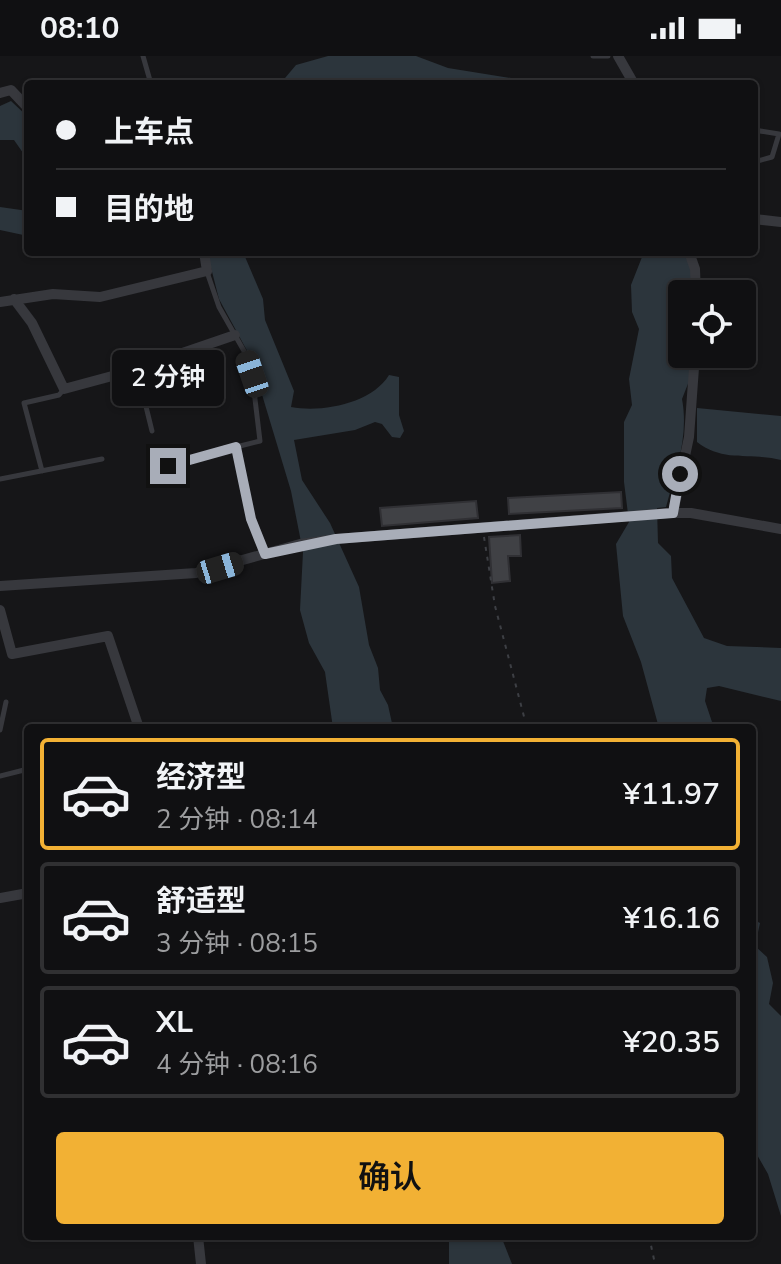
<!DOCTYPE html>
<html lang="zh">
<meta charset="utf-8">
<style>
body{margin:0;font-family:"Nunito Sans","Noto Sans SC",sans-serif;background:#19191b;color:#f1f3f6;height:100vh;display:flex;flex-direction:column;font-size:30px;white-space:nowrap}
*{box-sizing:border-box;margin:0}
p{font-size:26px;color:#9c9d9f}
.icon{flex:none;width:44px;height:44px;fill:none;stroke:currentColor;stroke-width:2;stroke-linecap:round;stroke-linejoin:round}
.map{position:relative;flex:1;overflow:hidden}
.details{position:absolute;left:24px;top:668px;width:732px;height:516px;display:flex;flex-direction:column;background:#101012;border-radius:8px;box-shadow:0 2px 6px #0004,0 0 0 2px #303032}
.details>*{flex:none}
.top-card{position:absolute;left:24px;top:24px;width:734px;height:176px;border-radius:8px;box-shadow:0 2px 6px #0004,0 0 0 2px #303032;display:grid;align-content:center;height:176px;padding:0 32px;background:#101012}
.controls{position:absolute;left:668px;top:224px;display:grid;gap:16px}
.controls a{display:grid;place-items:center;width:88px;height:88px;border-radius:8px;background:#101012;box-shadow:0 2px 6px #0004,0 0 0 2px #303032;font-size:40px}
.end{position:absolute;width:36px;height:36px;margin:-18px;border:10px solid #a8adb8;background:#111;box-shadow:0 0 0 4px #111}
.from{border-radius:50%}
.bubble{position:absolute;height:56px;border-radius:8px;background:#101012;box-shadow:0 2px 6px #0004,0 0 0 2px #303032;font-size:26px;font-weight:600;line-height:56px;text-align:center}
.car{position:absolute;width:24px;height:48px;margin:-24px -12px;border-radius:10px;box-shadow:0 0 6px 2px #0007;background:linear-gradient(#222 24%,#8ab4d8 0 40%,#222 0 76%,#8ab4d8 0 86%,#222 0)}
.top-card b{display:flex;align-items:center;gap:28px;height:76px;font-size:30px}
.top-card b+b{border-top:2px solid #303032}
.top-card i{width:20px;height:20px;background:#f1f3f6}
ul{padding:14px 0 0;list-style:none}
li{display:flex;align-items:center;gap:24px;height:112px;margin:0 16px 12px;padding:0 16px;border:4px solid #303032;border-radius:8px}
li div{flex:1}
li b{display:block;font-size:30px}
li em{font-style:normal;font-weight:600}
li.active{border-color:#f2b134}
li>.icon{width:72px;height:72px;stroke-width:1.5}
.action{display:flex;gap:16px;margin-top:auto;padding:16px 32px}
.action a{flex:1;height:92px;border-radius:8px;background:#f2b134;color:#111;font-size:32px;font-weight:600;line-height:92px;text-align:center}
.status{display:flex;justify-content:space-between;align-items:center;height:56px;padding:0 40px;background:#101012;direction:ltr}
.status svg{height:22px;fill:currentColor}
.map>svg:first-child{display:block}
.water{fill:#2c353c}
.building{fill:#404145;stroke:#303034;stroke-width:2}
.lines{fill:none;stroke-linecap:round;stroke-linejoin:round}
.path{stroke:#3d3f44;stroke-width:2;stroke-dasharray:4 6;stroke-linecap:butt}
.service{stroke:#37383d;stroke-width:5}
.minor{stroke:#37383d;stroke-width:10}
.route{stroke:#a8adb8;stroke-width:10}
</style>
<div class="status"><b>08:10</b><svg viewBox="0 0 49 12"><path d="M0 12V9h3v3zM5 12V6h3v6zM10 12V3h3v9zM15 12V0h3v12zM26 1h20v11H26zM47 4h2v5h-2z"/></svg></div>
<div class="map">
<svg width="781" height="1208" viewBox="0 0 781 1208">
<rect width="100%" height="100%" fill="#161618"/>
<path class="water" d="M328,0h88l32,12 100,16h-268l16,-19z
M11,45l17,16v43l-14,-20h-14v-34z
M0,151l28,4v25l-28,-6z
M207,196h36l20,47 2,21 29,71 -3,16c32,6 81,-4 98,-32l10,2v38l5,16 -4,7 -8,-1 -10,-13 -7,-2 -20,8 -61,10 8,40 28,43 29,64 10,58 9,23 2,22 8,15 5,23h-60l-8,-56 -16,-29 -9,-33 3,-58 -12,-61 -40,-133 -32,-59z
M644,196h40l7,13 2,29h-11v60h9v22l-9,23c7,38 -6,71 -16,108l-9,1 1,35 13,13 1,22 32,60 23,8 54,2v53l-62,-15 -12,2 -2,13 9,27h-55l-18,-66 -18,-46 -7,-72 13,-22 -5,-40v-60l8,-17 -3,-26 10,-50 -7,-17 -1,-27z
M697,352l84,8v44c-30,-8 -57,3 -84,-18z
M752,863l8,4 -5,23 12,11 6,26 -4,21 12,12v200l-13,-42 -16,-28z
M449,1180h52l11,28h-63z"/>
<path class="building" d="M621,436l1,16 -113,6 -1,-16z
M476,445l2,17 -96,8 -2,-18z
M520,479l1,21h-13l2,25 -18,2 -3,-46z"/>
<g class="lines">
<path class="path" d="M484,481l11,69 32,122
M649,1180l6,28"/>
<path class="service" d="M143,0l8,28
M593,0h15
M754,74l25,4 -7,23 -18,5
M207,216l12,35 25,44 8,23 8,67 -24,6 15,72 14,33
M137,314l15,61
M168,410l68,-19
M42,415l-18,-68 35,-8 5,-6
M0,423l102,-20
M0,674l6,-28
M0,720l28,-7"/>
<path class="minor" d="M618,0l16,28
M0,37l11,-3 17,18
M754,163l27,3
M689,196l6,17 1,25
M14,243l18,24 32,66 63,-17 108,-37
M0,246l53,-8 47,3 107,-26 -3,-19
M673,457l16,-76 6,-83
M0,530l196,-13 104,-29 36,-5 332,-26h23l90,16
M0,554l12,44 96,-18 31,92
M0,842l28,-5
M198,1180l3,28"/>
</g>
<g class="lines">
<path class="route" d="M168,410l68,-19 15,72 14,35 71,-15 337,-26 7,-39"/>
</g>
</svg>
<div class="controls">
<a><svg class="icon" aria-label="locate" viewBox="0 0 24 24"><circle cx="12" cy="12" r="6"/><path d="M12 2v4M12 18v4M2 12h4M18 12h4"/></svg></a>
</div>
<i class="end from" style="left:680px;top:418px"></i>
<i class="end" style="left:168px;top:410px"></i>
<div class="bubble" style="left:112px;top:294px;width:112px">2 分钟</div>
<i class="car" style="left:252px;top:318px;rotate:341deg"></i>
<i class="car" style="left:220px;top:512px;rotate:73deg"></i>
<div class="top-card">
<b><i class="from"></i>上车点</b>
<b><i></i>目的地</b>
</div>
<section class="details">
<ul>
<li class="active"><svg class="icon" aria-label="car" viewBox="0 0 24 24"><path d="M5 17H2v-5l4-1 3-4h7l3 4 3 1v5h-3M9 17h6M6 11h13"/><circle cx="7" cy="17" r="2"/><circle cx="17" cy="17" r="2"/></svg><div><b>经济型</b><p>2 分钟 · 08:14</p></div><em>¥11.97</em></li>
<li><svg class="icon" aria-label="car" viewBox="0 0 24 24"><path d="M5 17H2v-5l4-1 3-4h7l3 4 3 1v5h-3M9 17h6M6 11h13"/><circle cx="7" cy="17" r="2"/><circle cx="17" cy="17" r="2"/></svg><div><b>舒适型</b><p>3 分钟 · 08:15</p></div><em>¥16.16</em></li>
<li><svg class="icon" aria-label="car" viewBox="0 0 24 24"><path d="M5 17H2v-5l4-1 3-4h7l3 4 3 1v5h-3M9 17h6M6 11h13"/><circle cx="7" cy="17" r="2"/><circle cx="17" cy="17" r="2"/></svg><div><b>XL</b><p>4 分钟 · 08:16</p></div><em>¥20.35</em></li>
</ul>
<div class="action"><a>确认</a></div>
</section>
</div>
